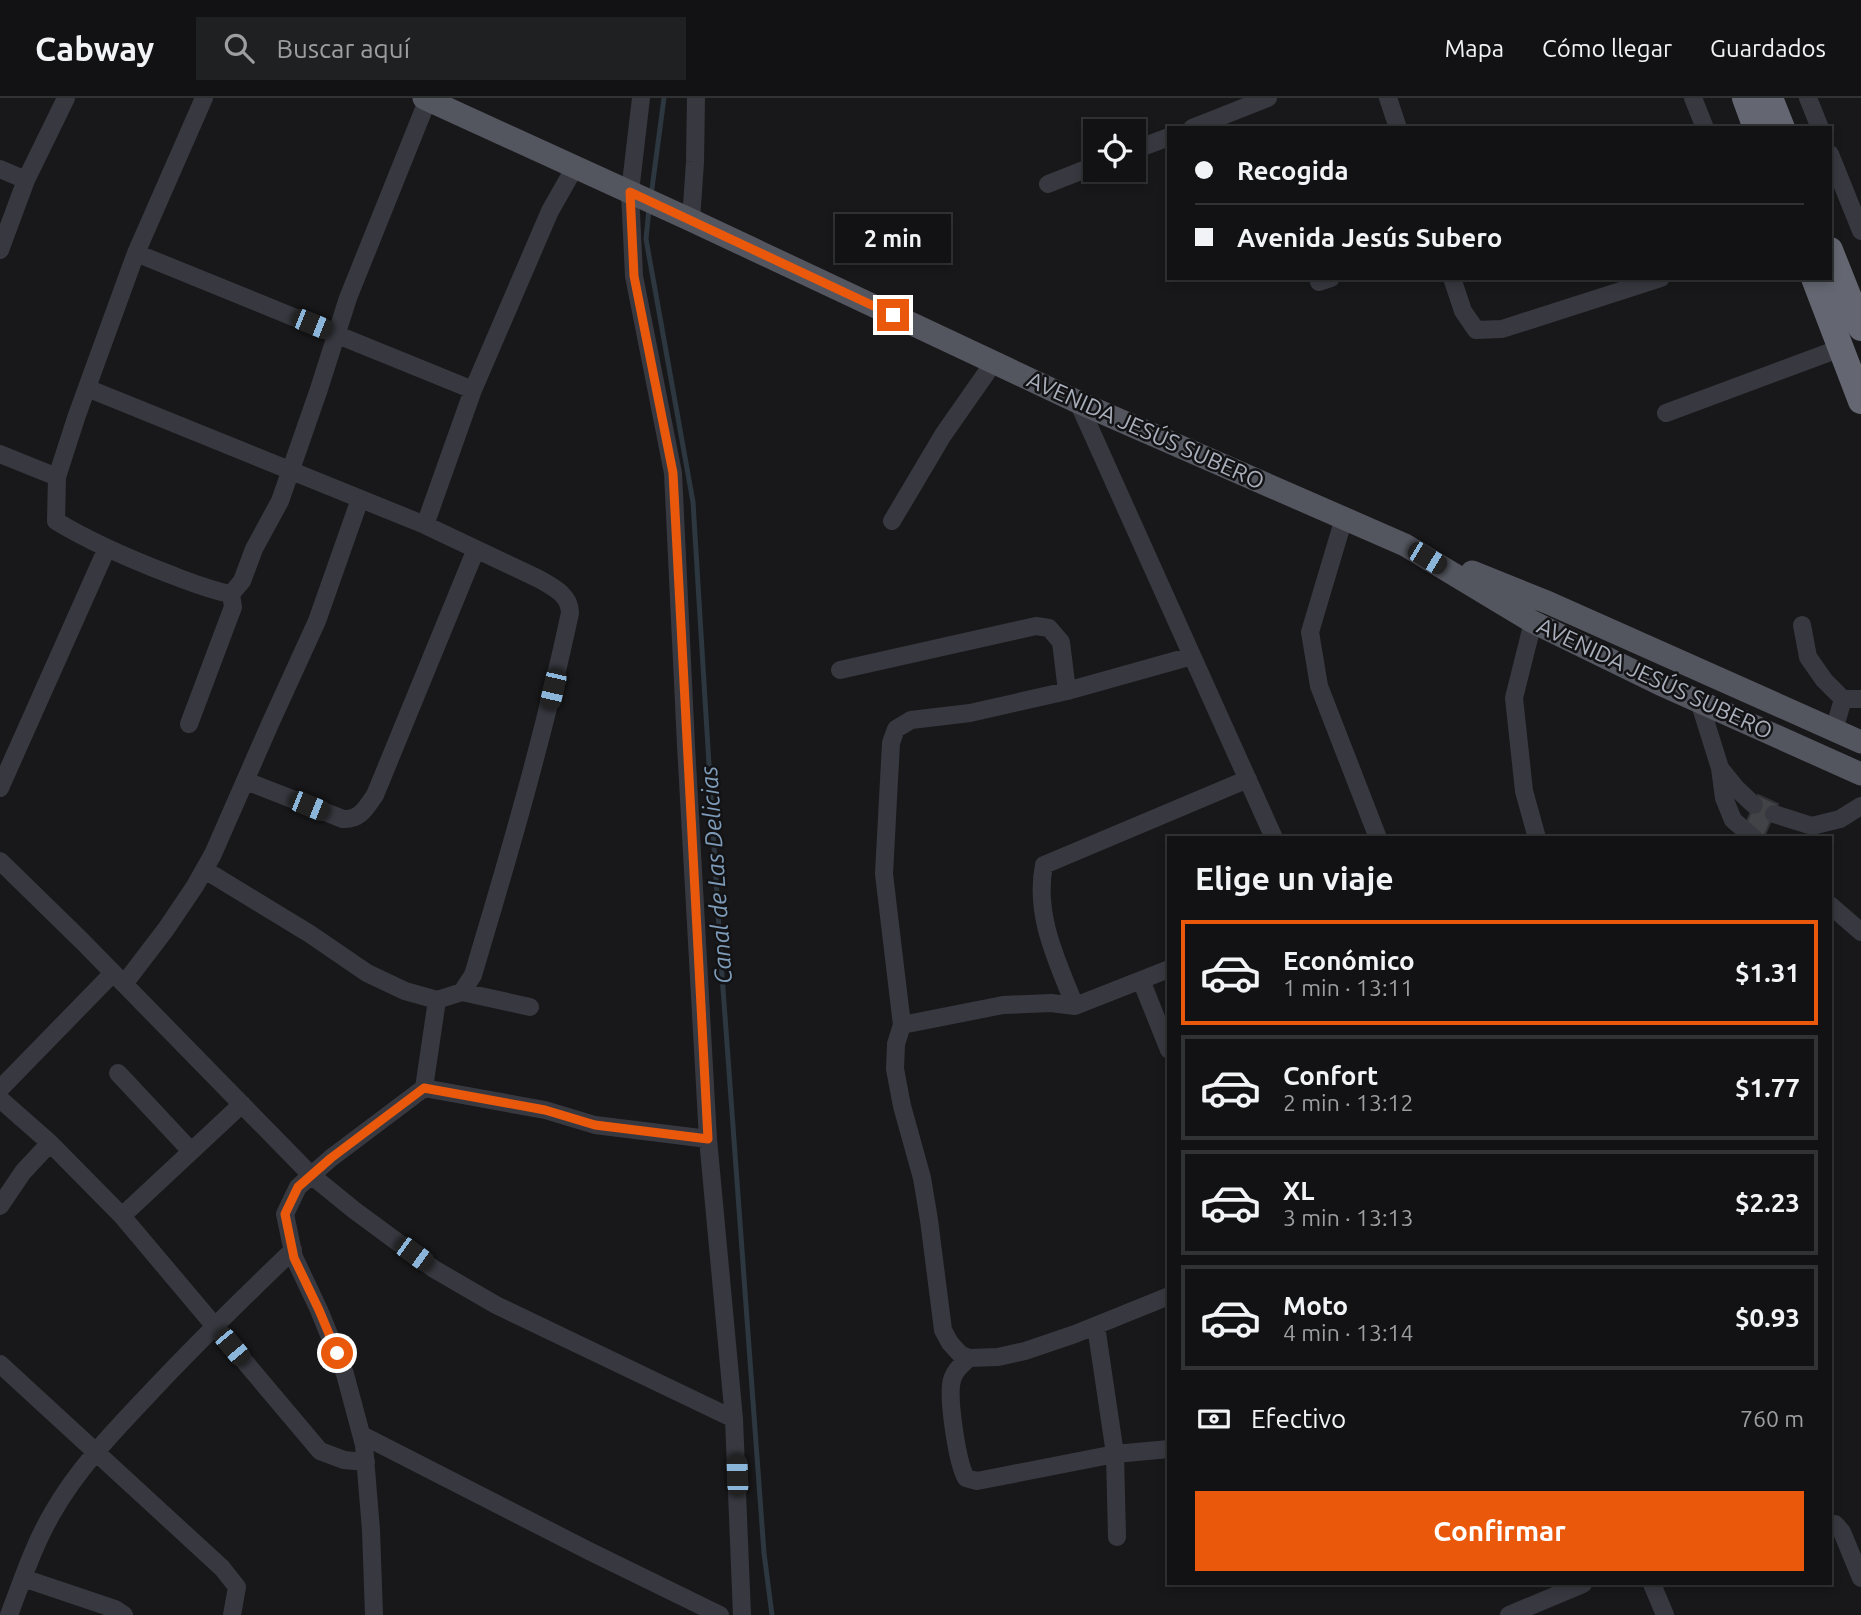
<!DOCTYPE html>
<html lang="es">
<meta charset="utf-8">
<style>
body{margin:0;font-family:Ubuntu,sans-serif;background:#1f2022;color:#f1f3f6;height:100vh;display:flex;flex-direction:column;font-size:26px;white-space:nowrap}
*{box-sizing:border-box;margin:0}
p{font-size:23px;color:#9c9ea0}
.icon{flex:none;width:38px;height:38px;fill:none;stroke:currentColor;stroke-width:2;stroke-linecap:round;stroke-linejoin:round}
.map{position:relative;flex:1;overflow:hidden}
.details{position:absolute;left:1167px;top:738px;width:665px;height:749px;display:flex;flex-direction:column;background:#121214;border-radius:0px;box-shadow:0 4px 10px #0003,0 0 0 2px #313234}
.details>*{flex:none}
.guide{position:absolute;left:1167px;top:28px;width:665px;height:154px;border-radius:0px;box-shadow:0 4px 10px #0003,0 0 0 2px #313234;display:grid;align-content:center;height:154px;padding:0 28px;background:#121214}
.tools{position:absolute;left:1083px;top:21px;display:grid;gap:14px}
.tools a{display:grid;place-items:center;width:63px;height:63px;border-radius:0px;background:#121214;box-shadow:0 4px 10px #0003,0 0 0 2px #313234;font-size:35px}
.end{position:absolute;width:32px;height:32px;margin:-16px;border:9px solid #ea580c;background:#fff;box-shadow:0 0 0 4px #fff}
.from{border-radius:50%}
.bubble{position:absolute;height:49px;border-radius:0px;background:#121214;box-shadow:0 4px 10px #0003,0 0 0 2px #313234;font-size:23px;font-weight:600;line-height:49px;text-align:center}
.car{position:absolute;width:21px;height:42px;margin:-21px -10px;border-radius:9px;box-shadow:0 0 5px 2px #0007;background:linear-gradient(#222 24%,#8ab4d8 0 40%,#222 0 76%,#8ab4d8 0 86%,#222 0)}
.guide b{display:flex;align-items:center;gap:24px;height:66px;font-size:26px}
.guide b+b{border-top:2px solid #313234}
.guide i{width:18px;height:18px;background:#f1f3f6}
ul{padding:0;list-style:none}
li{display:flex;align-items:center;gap:21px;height:105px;margin:0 14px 10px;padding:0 14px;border:4px solid #313234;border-radius:0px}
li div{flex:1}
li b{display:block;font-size:26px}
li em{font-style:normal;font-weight:600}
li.on{border-color:#ea580c}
li>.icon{width:63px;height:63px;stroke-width:1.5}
h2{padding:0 28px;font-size:32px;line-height:84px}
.pay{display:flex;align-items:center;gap:18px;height:77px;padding:0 28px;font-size:26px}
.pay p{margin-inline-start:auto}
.cta{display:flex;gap:14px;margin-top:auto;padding:14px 28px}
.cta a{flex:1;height:80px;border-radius:0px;background:#ea580c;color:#fff;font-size:28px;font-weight:600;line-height:80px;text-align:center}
header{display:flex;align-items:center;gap:42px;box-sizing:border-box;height:98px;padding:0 35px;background:#121214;border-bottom:2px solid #313234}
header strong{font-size:33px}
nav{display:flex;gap:38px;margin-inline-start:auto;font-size:24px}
.search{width:490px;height:63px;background:#1f2022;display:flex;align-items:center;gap:18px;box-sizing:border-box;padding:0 24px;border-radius:0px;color:#9c9ea0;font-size:26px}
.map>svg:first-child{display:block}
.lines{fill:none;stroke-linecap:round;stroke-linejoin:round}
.stream{stroke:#2c3740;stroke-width:5}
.building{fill:#424347;stroke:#323236;stroke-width:2}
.minor{stroke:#383940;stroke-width:18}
.major{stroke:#54565f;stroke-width:23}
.highway{stroke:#646771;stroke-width:26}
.route{stroke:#ea580c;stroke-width:9}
.labels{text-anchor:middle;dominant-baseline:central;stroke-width:5;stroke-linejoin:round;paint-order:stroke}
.street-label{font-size:23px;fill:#a9aebb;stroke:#131315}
.water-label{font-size:24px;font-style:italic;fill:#7e9cb9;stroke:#131315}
</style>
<header>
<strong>Cabway</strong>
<div class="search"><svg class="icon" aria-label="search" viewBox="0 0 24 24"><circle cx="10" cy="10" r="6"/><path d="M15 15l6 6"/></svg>Buscar aquí</div>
<nav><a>Mapa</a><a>Cómo llegar</a><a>Guardados</a></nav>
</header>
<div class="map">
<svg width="1861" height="1517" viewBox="0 0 1861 1517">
<rect width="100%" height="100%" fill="#18181a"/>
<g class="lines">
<path class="stream" d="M651,98l13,-98
M649,111l-3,30 47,263 28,459 43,592 8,62"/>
</g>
<path class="building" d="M1758,697l20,9 -14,33 -20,-9z"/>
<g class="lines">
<path class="minor" d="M204,0l-68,155 -59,162 -20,62 -1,44c36,22 74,38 113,53 21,8 40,16 62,20
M641,0l-11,94 4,84 39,197 13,272 22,394 26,280 8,196
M1388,0l10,30
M1693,0l12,30
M1808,0l12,30
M1192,30l76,-30
M1134,52l35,-13
M1830,56l31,77
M0,71l26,11
M1048,86l48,-19
M691,122l4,-58 1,-64
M0,152l26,-70 40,-82
M136,155l337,137
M1452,180l11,33 13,19 26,-1 159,-51
M1319,184l12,-4
M87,290l338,137 114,54c14,8 31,16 31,34 -26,122 -61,242 -97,362l-11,17
M1078,304l196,436
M1666,315l175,-65
M0,356l57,23
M1344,420l-34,114 9,54 59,152
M892,423l51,-86 51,-73
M425,427l48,-135 77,-179 25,-44
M1533,524l-19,76 10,93 13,47
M1802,527l6,32 16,23 19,19 -9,31
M840,572l196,-44 13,2 12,14 6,49
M1843,601h18
M1699,603l21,67 16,20 18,17
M189,626l44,-117 -2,-13 11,-13 12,-32 26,-48 39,-112 29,-91 80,-199
M1720,670l4,30 9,22 21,18
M246,683l97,38c17,1 23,-11 32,-24l101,-246
M0,690l107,-240
M1774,716l38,12 28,-7 21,-13
M0,763l82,80 229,234 43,35 80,59 62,36 238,114
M205,772l105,64 57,39 38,18 32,9 25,-8 68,15
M1830,807l31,27
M1141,882l28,70
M124,886l42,-55 29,-43 18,-32 57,-130 47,-103 43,-122
M1075,908c-18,-45 -41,-91 -31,-141l204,-86
M902,927l101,-20 48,-2 24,3 94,-37
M118,975l73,78
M424,990l13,-88
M0,991l113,-116
M0,1001l50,44 72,73 198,235 24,9 22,2
M0,1108l23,-34 27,-29
M122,1118l120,-112
M1169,1198l-94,38 -50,17 -27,6 -29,1 -8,-3 -11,-12 -7,-13 -14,-110 -7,-42 -20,-72 -7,-37 1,-25 6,-19 -18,-151 7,-131 5,-14 15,-9 59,-7 97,-22 125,-35
M1096,1228l19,128 2,83
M969,1260c-9,8 -17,15 -18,27 -2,19 6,77 15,93l11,3 138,-27 54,-5
M0,1266l222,204 15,19 -5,28
M362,1337l227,116 131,64
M1830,1427l5,-1 7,8 19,46
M23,1480l92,31 9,6
M1652,1486l13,31
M9,1517c13,-34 25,-71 44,-103 25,-44 62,-82 97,-119 46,-49 94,-96 143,-143
M374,1517l-3,-85 -7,-85 -19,-71 -26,-64 -25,-53 -9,-43 13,-27 33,-29 93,-70 121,22 50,15 113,14
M1509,1517l74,-31"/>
<path class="major" d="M424,0l267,122 387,182 327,143 128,77 127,62 201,90
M1472,474l77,31 312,139"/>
<path class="highway" d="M1745,0l11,30
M1770,0l12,30
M1830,152l31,78
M1814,180l47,123"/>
</g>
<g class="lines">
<path class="route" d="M337,1255l-18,-43 -25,-52 -9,-44 13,-27 33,-29 93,-70 121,22 50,15 113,14 -35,-666 -39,-197 -4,-84 263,123"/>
</g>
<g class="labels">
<g class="street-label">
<text transform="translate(1146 332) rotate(24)">AVENIDA JESÚS SUBERO</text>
<text transform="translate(1655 580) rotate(25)">AVENIDA JESÚS SUBERO</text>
</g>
<g class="water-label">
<text transform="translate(716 777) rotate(-94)">Canal de Las Delicias</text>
</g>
</g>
</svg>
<div class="tools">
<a><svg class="icon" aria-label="locate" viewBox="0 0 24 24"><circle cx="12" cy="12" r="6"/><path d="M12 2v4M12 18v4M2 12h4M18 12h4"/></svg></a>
</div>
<i class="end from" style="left:337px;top:1255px"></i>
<i class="end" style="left:893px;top:217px"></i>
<div class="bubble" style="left:835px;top:116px;width:116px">2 min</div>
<i class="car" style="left:312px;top:226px;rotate:112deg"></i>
<i class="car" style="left:1427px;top:460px;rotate:121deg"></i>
<i class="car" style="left:553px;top:591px;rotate:193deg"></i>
<i class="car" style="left:309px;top:708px;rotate:112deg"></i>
<i class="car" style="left:414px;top:1156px;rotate:126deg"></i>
<i class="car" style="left:232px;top:1249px;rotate:140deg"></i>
<i class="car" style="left:737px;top:1377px;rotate:358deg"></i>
<div class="guide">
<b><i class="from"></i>Recogida</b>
<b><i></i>Avenida Jesús Subero</b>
</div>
<section class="details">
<h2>Elige un viaje</h2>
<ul>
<li class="on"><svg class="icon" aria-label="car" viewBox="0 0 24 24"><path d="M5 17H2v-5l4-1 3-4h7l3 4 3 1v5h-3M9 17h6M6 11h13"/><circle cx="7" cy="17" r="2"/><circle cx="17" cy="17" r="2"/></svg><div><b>Económico</b><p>1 min · 13:11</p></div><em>$1.31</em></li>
<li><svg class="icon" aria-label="car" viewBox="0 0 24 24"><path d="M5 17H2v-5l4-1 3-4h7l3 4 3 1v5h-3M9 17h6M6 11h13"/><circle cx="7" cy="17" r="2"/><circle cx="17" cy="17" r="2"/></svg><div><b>Confort</b><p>2 min · 13:12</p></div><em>$1.77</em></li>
<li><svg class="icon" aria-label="car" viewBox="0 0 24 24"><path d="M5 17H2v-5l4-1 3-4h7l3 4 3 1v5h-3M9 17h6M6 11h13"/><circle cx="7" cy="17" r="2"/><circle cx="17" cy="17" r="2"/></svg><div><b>XL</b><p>3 min · 13:13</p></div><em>$2.23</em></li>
<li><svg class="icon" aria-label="car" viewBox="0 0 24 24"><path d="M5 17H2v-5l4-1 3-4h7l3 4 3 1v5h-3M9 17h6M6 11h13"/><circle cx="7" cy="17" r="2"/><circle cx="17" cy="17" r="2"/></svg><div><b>Moto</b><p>4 min · 13:14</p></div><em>$0.93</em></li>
</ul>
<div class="pay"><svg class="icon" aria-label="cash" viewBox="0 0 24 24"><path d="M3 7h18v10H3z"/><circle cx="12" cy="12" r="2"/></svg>Efectivo<p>760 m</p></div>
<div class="cta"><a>Confirmar</a></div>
</section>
</div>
